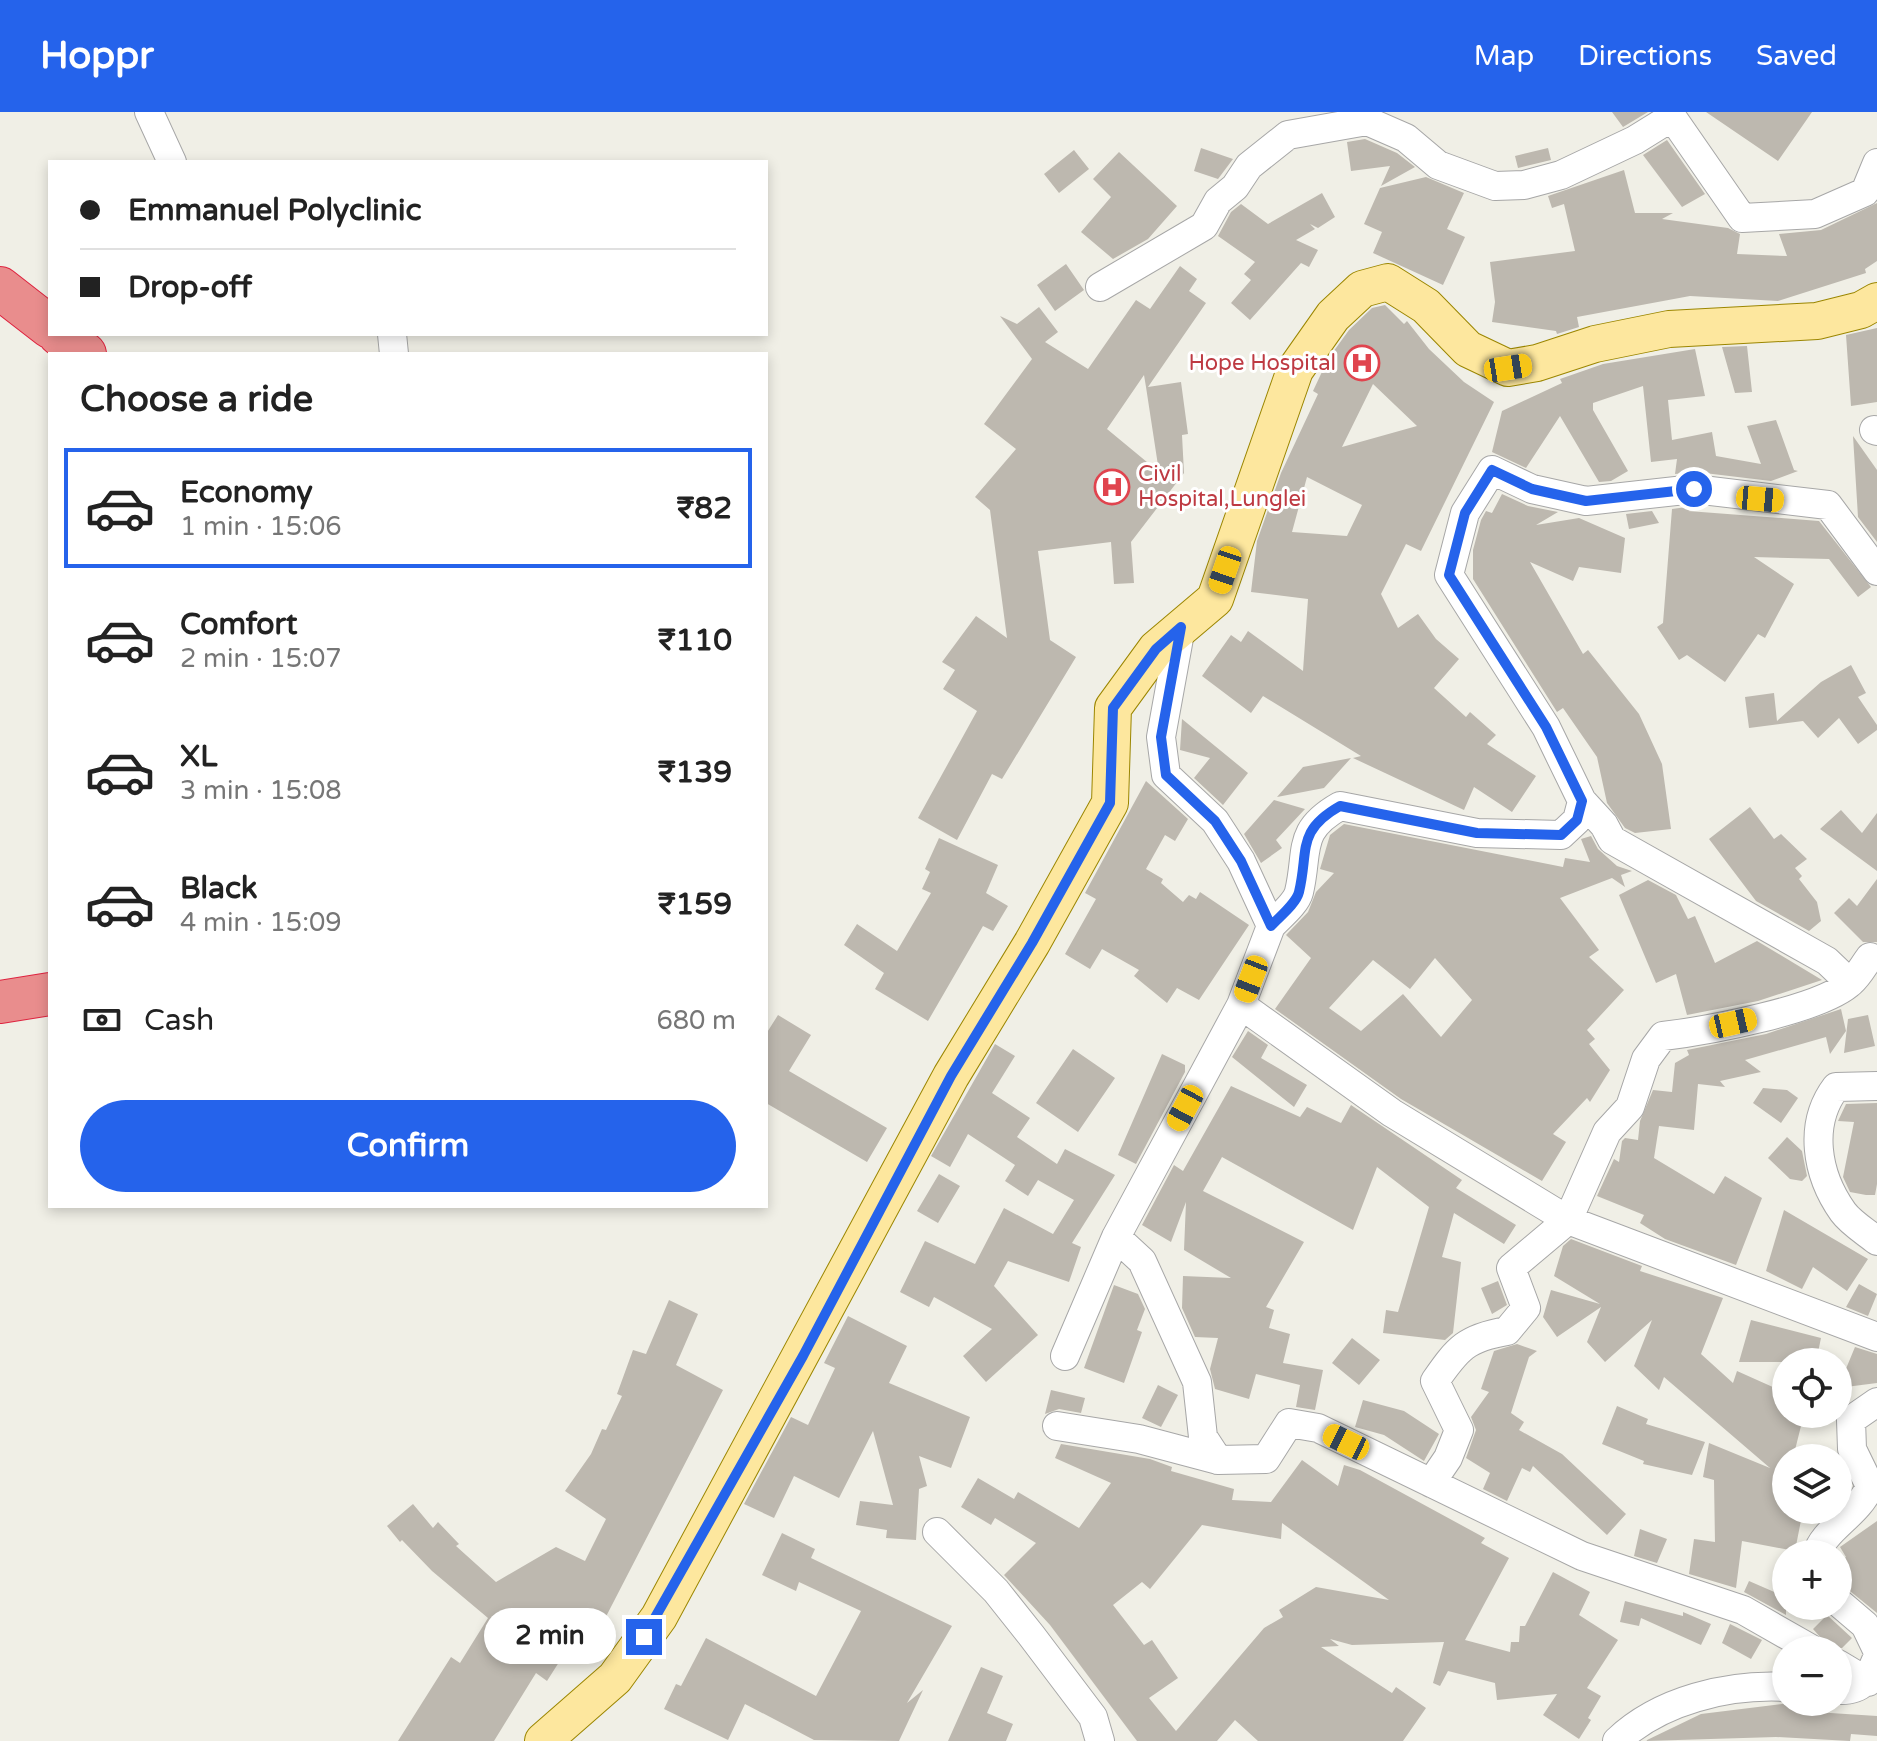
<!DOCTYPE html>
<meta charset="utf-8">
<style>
body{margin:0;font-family:"Varela Round",sans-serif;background:#f6f6f6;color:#222;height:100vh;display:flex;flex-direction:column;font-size:30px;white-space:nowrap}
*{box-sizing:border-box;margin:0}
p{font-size:26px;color:#767676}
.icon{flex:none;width:44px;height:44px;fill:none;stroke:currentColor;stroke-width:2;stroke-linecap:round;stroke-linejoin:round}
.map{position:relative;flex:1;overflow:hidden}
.panel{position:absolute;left:48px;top:240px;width:720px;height:856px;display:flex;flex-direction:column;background:#fff;border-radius:0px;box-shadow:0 4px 12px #0003}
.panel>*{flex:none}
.hud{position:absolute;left:48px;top:48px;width:720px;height:176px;border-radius:0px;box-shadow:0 4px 12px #0003;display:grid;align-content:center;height:176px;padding:0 32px;background:#fff}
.fabs{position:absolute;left:1772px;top:1236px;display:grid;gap:16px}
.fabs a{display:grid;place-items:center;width:80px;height:80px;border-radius:50%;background:#fff;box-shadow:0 4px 12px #0003;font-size:40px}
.end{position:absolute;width:36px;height:36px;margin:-18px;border:10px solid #2563eb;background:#fff;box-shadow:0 0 0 4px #fff}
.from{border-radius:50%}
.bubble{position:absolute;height:56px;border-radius:28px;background:#fff;box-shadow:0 4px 12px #0003;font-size:26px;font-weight:700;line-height:56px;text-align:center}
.car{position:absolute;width:24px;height:48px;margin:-24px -12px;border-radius:10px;box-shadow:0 0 6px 2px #0007;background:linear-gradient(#f5c518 24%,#345 0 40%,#f5c518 0 76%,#345 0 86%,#f5c518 0)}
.hud b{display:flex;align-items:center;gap:28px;height:76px;font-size:30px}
.hud b+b{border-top:2px solid #e0e0e0}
.hud i{width:20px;height:20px;background:#222}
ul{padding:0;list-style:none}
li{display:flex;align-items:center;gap:24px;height:120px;margin:0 16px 12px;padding:0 16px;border:4px solid transparent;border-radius:0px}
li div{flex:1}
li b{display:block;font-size:30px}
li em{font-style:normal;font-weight:700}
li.active{border-color:#2563eb}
li>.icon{width:72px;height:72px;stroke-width:1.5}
h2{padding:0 32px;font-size:36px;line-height:96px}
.pay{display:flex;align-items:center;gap:20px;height:88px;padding:0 32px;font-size:30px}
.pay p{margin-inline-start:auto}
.button{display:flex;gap:16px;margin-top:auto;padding:16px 32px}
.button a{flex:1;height:92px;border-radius:48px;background:#2563eb;color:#fff;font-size:32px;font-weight:700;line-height:92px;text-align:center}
header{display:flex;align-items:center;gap:48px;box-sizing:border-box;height:112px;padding:0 40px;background:#2563eb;color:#fff}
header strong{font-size:38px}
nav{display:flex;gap:44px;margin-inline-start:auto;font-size:28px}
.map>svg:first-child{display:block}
.building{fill:#bdb8af;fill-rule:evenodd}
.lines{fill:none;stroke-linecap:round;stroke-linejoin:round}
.minor-casing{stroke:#a7a7a7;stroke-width:30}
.major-casing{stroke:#9b8600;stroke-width:38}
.highway-casing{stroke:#de233f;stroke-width:44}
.minor{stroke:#fff;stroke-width:28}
.major{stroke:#fde79e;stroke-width:36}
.highway{stroke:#e98d8d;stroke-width:42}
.route{stroke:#2563eb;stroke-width:10}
.labels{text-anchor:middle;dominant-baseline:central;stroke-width:6;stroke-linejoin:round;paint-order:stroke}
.health-label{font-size:22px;fill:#be3a42;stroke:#fff;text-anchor:end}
</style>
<header>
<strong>Hoppr</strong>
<nav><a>Map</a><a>Directions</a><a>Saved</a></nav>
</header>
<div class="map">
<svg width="1877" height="1629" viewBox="0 0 1877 1629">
<rect width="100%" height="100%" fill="#f0efe6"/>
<path class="building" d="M1612,0h36l-25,15z
M1706,0h106l-34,49z
M1365,27l32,14 18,14 -34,19 9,-20 -39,5 -4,-29z
M1667,28l38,54 -23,13 -39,-52z
M1201,36l32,11 -15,20 -24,-8z
M1548,36l3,12 -33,8 -3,-12z
M1074,38l15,19 -30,24 -15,-19z
M1119,40l58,54 -29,33 -35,20 -32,-27 30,-35 -18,-18z
M1624,58l11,43h38l-11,6 66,9 12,6 -3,20 50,2 -8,-22 42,-4 56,-27v58l-12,8 1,4 -88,28 -88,-5 -113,21 2,10 -22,7 -1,-3 -64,-9 3,-20 -5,-40 85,-11 -11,-47 -12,4 -4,-12z
M1426,65l38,16 -17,36 18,8 -22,48 -70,-32 9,-21 -18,-8 16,-36z
M1322,81l13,24 -17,11 -8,-4 5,5 -19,11 22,10 -9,17 -8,-4 -51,57 -19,-17 20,-23 -7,-6 11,-12 -37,-26 13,-24 10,-8 27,20z
M1066,152l18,26 -29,21 -18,-26z
M1180,154l17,13 -8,12 17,12 -58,84 33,-5 7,52 -6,1 2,38 -53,69 3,41 -20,1 -3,-42 -73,9 12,89 26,17 -74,122 -10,-5 -35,66 -39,-22 59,-107 -34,-22 12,-19 -13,-8 34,-46 31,22 -17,-128 -15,-13 41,-48 -32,-25 48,-65 -32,-43 17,8 22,-17 19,25 -13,10 43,27 48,-69 14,9zM1144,263l2,12 13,85 -52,-43z
M1385,193l19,19 3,-3 22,28 35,33 30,20 -73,149 -15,-7 -25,50 17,34 20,-14 18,25 23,20 -25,29 32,29 4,-5 26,23 -9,9 49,32 -24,36 -38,-25 -10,23 -111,-52 8,-2 -98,-60 -12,17 -49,-37 29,-41 10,7 7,-11 55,40 5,-72 -57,-7 6,-51 24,-68 37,-79 -5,-3 15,-32 21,-29 23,-22zM1373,272l44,42 -75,21zM1307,365l55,28 -15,31 -55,-4z
M1877,216v74l-26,4 -5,-71z
M1747,234l5,46 -17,1 -13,-46z
M1695,237l10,47 -37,4 4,40 40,-8 4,24 45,8 -14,-38 29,-6 18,50 4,1 -27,10 -75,-9 -21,2 2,-15 -26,3 -8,-76 -50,17v7l35,61 -17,10 -12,1 -39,-66 -34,52 -34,-16 10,-41 60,-28 -2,-4 43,-15z
M1853,324l24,34v72l-19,-25z
M1502,382l26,12 30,6 -22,13 43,-7 46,20 -4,35 -42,-6 -6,14 -43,-19 53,92 5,-4 51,64 23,50 9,65 -36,4 -10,-5 -18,-25 -10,-46 -34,-49 -6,4 -84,-133v-29l8,-30 5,-9 6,2z
M1694,394l5,1 -11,4 131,10 52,66 -13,10 -29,-38 -75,-2 40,27 -29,54 -7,-4 -33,48 -38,-27 -8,5 -22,-33 6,-4 9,-114z
M1652,399l7,12 -30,6 -3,-15z
M1851,553l15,28 -8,4 19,28v5l-19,14 -19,-26 -21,20 -15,-17 -54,7 -4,-31 29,-4 3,28 44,-39z
M1182,607l66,54 -25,32 -29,-27 16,-20 -30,-8z
M1351,646l-27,30 -47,9 26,-30z
M1146,669l42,38 -13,22 -10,-6 -19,34 17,10 -2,4 22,19 6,-7 7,4 4,-7 49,33 -50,75 -22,-12 -10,15 -33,-27 5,-6 -37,-21 -12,20 -25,-15 31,-55 -11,-6z
M1274,688l31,9 -29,31 6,8 -21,15 -17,-29z
M1750,695l24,32 7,-5 26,25 -12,9 7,8 -3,3 18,23 4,19 -12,10 -53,-30 -47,-62z
M1841,698l21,23 15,-20v58l-57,-42z
M1344,712l219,43 2,-9 25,4 -9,-23 10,-3 7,13 19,17 15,5 -11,4 4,12 -13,-9 -52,20 39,52 -10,7 35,33 -37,40 8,9 -6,5 21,26 -20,32 -3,-4 -34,36 13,8 -24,39 -141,-82 -126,-90 36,-51 -25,-23 22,-23 8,-20 18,-19 -14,-4 10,-34zM1435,846l37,42 -31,37 -38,-43 -42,37 -32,-23 44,-48 37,29z
M939,726l59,27 -12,28 22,13 -15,25 -10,-5 -55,95 -53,-32 9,-16 -40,-28 13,-21 40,27 34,-58 -9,-4 8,-17 -5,-3z
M1877,767v63h-14l-29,-29 15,-15 8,8z
M1648,768l28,15 12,24 7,-3 20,47 42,-22 65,39 -64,21 -71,14 -11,-41 -20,9 -37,-88z
M1841,897l5,22 -16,23 -4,-17 -81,23 16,12 -41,9 5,6 -27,-3 -4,46 -35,-4 -5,32 60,36 11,-18 37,22 -26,67 -71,-26 -25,-16 4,-8 -47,-19 17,-37 5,3 3,-21 3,-3 13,2 2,-19 13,-31 19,2 3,-29 14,-8 -2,-5 79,-16z
M778,903l33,20 -22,36 98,57 -20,34 -101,-59v-69z
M1868,903l7,31 -31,7 4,-34z
M1248,919l20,14 -7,13 46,27 -13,22 -62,-50z
M995,932l20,12 -23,37 38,25 -13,19 40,27 8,-15 50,26 -43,68 9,4 -12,35 -61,-21 -14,25 44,49 -52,47 -23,-26 29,-27 -58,-32 -5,10 -29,-15 25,-51 50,23 29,-56 49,26 21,-34 -36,-20 -10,16 -23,-15 10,-16 -47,-31 -18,33 -19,-11z
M1073,937l42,29 -37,54 -42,-29z
M1162,942l23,11v7l-49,92 -18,-9z
M1231,974l69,31 7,-10 34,16 10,-18 111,75 -6,8 60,37 -12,19 -50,-31 -12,44 19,5 -8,71 -8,7 -62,-7 3,-23 12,2 31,-105 -52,-40 -24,63 -131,-73 -19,34 101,51 -38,65 8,3 -5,18 21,6 -7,29 40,7 -8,40 -19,-3 4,-22 -44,-11 -7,25 -34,-10 -5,-20 8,-31 -23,-1 -13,-29 1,-32 48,2 -47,-28 2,-48 -15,40 -29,-17 32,-60 9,6z
M1763,976l24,2 11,8 -17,25 -28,-20z
M1877,991v81l-2,11h-9l-16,-3 -7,-15 11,-55 -16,-1 8,-17z
M1787,1025l15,14 5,25 -5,5 -12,-2 -22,-21z
M939,1062l21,12 -22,37 -21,-12z
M1784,1098l84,49 -21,32 -34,-24 -11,22 -36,-18z
M1571,1127l71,27 -2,5 83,27 -22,56 32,29 4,-12 49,22v21h18l-11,44h-7v52h17l-8,41 -53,-10 -6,47 -47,-14 5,-35 21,3 -1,-62 -11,-3 6,-34 61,25 -106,-91 -5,13 -25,-24 18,-46 -47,42 -18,-20 14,-35 -44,30 -14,-20 8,-27 49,14 -46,-28 9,-30z
M1498,1169l9,24 -15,9 -11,-26z
M1859,1172l18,10 -9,22 -22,-9z
M1114,1173l24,9 7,15 -8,21 5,2 -18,51 -40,-15z
M669,1188l29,14 -22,51 47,25 -126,244 -15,-8 -35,55 -11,-8 -42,68h-96l53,-84 9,6 28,-45 -56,-47 -30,-31 -2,2 -13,-16 26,-22 20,24 5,-6 21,22 -3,2 40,36 60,-35 29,14 21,-42 -41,-28 26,-37 11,-25 4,1 16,-34 -5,-2 16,-44 13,4z
M848,1204l59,30 -18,37 81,34 -19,51 -32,-12 8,30 -8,3 -3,51 -30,-2 1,-8 -31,-5 4,-24 33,4 -20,-74 -34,67 -45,-22 -20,42 -30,-14 47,-87 17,8 27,-57 -11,-5z
M1751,1208l70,18 -5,24h-77z
M1352,1226l28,22 -21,25 -27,-22z
M1517,1232l20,7 -8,6 -18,56 13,9 -5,8 43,24 64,60 -19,21 -74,-69 -3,6 -8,-4 -15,33 -24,-12 7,-16 -24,-15 10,-28 -5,-13 18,-25 -8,-3 13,-38z
M1855,1235l22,7v29l-39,5z
M1158,1273l20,10 -17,32 -19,-9z
M1051,1278l34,8 -4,15 -22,-4 -14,5z
M1363,1288l41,11 35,23 -15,27 -40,-26 -29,-8z
M1617,1294l31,13 -2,5 59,18 -13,33 -49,-11 1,-3 -42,-17z
M1061,1332l89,15 22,8 -1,4 63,18 -2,11 39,2 31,-42 36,26 6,-21 16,5 125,68 -4,5 28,15 -44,82 45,12 1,-10h8l1,-16h5l28,-54 37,20 -11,23 39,25 -31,48 14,8 -13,22 3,2 -12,19 -36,-24 14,-21 -60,6 -2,-17 -47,-12 -8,15 -7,-3 11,-41 -92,3 -22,-6 9,7 -18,1 71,46 4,-6 30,21 -23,33h-145l-23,-21 -18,21h-80l-87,-116 -46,-50 32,-32 -41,-25 -4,7 -30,-18 17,-29 36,21 4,-7 61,36 32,-45 -56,-25zM1282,1411l107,77 -73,-13 -37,23 4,7 -19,11 -88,103 -27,-33 29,-20 -26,-38 -8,5 -31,-40 29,-23 8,7 52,-64 79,14z
M1877,1409v92l-32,-26 -7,-11v-14l8,-5 -6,-10z
M1640,1417l27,10 -10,24 -23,-7z
M782,1421l33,16 -4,9 141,68 -45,77 16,-13 -24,51 -85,-1 -69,-36 -17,36 -64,-31 12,-25 5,2 25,-48 110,58 45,-85 -62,-29 -3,9 -34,-16z
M1749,1469l37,16v18l-42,-23z
M1625,1489l58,15v-4l28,12 -10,21 -60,-27 -2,8 -19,-4z
M1827,1503l25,23 -10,10 -11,1 -18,-20z
M1730,1512l32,16 -11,19 -29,-16z
M981,1555l22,9 -16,37 26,11 -7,17h-58z
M1790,1591l26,1 -1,8 62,4v20l-26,-2 -1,7 -74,-4 -131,4 56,-27z"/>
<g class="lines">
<g class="minor-casing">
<path id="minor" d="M149,0l23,50
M1100,175l104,-61 14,-25 17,-14 14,-21 39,-31 79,-14 39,17 32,27 57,21 29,-1 37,-10 74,-35 37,-23 70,101 73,-4 50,-22 12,-29
M392,222l2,20
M1874,318l3,1
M1582,689l22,24 8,15 215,121 23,22
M1271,814c8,-9 25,-22 28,-34 10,-42 -3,-61 41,-86l137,27 84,2 16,-15 5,-19 -36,-74 -97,-152 16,-62 27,-43 40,19 54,12 108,-12 134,16 49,66
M1241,893l151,108 176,107 39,-88 23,-25 16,-48 17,-23c42,-5 159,-26 188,-54 8,-7 13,-17 19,-25
M1877,974l-41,1c-28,37 -20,87 7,125 8,11 23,20 34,29
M1116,1125l26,24 55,121 6,55 15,23 48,-1 23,-36 29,5 264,128 161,54 70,40
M1065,1244l51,-119 125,-232 30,-79 -30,-65 -26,-40 -49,-46 -5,-38 20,-110
M1057,1314l82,13 79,21
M1431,1371l17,-25 11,-28 -24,-49c23,-33 31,-43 72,-50l19,-23 -15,-40 57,-48 309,117
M937,1420l59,59 35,44 62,82 7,24
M1817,1442c6,-24 42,-40 53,-68l-18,-37 -1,-29 26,-18
M1838,1490l27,23 12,25
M1838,1552l30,18
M1838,1578c25,1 30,-10 39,-32
M1617,1629c43,-41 111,-57 169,-54"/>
</g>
<g class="major-casing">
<path id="major" d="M543,1629l72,-63 44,-61 292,-541 81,-133 78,-140 3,-95 43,-59 59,-50 80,-229 38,-54 29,-27 26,-7 38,24 42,43 40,19 29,-5 58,-19 74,-15 148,-8 44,-11 16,-9"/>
</g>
<g class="highway-casing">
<path id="highway" d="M0,176l50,39
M59,222l26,20
M0,890l50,-8"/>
</g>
<use href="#minor" class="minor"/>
<use href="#major" class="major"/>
<use href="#highway" class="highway"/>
</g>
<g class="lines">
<path class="route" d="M644,1525l159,-281 148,-280 81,-133 78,-140 3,-95 43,-59 25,-22 -20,110 5,38 49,46 26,40 30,65c8,-9 25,-22 28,-34 10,-42 -3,-61 41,-86l137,27 84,2 16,-15 5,-19 -36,-74 -97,-152 16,-62 27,-43 40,19 54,12 108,-12"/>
</g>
<defs>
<g id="hospital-ring" transform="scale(1.8)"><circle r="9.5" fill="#fff" stroke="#e0444e" stroke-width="1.5"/><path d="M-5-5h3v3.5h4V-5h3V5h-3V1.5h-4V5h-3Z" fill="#e0444e"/></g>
</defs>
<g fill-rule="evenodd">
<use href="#hospital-ring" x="1362" y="251"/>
<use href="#hospital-ring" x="1112" y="375"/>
</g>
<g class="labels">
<g class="health-label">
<text x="1336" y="251">Hope Hospital</text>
<text x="1138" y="362" text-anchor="start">Civil<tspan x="1138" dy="25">Hospital,Lunglei</tspan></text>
</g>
</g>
</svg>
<div class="fabs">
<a><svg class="icon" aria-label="locate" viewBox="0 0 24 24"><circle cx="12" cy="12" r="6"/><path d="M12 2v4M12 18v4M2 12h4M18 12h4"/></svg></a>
<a><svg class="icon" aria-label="layers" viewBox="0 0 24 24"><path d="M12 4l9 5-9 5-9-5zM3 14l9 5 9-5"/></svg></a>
<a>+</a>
<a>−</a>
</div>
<i class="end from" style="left:1694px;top:377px"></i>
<i class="end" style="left:644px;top:1525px"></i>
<div class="bubble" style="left:484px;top:1496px;width:132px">2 min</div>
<i class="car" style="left:1508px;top:256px;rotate:81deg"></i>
<i class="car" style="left:1760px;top:387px;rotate:95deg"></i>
<i class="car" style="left:1225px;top:458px;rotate:199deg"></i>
<i class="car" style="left:1251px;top:867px;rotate:201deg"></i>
<i class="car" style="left:1733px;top:911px;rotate:77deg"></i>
<i class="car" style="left:1185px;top:996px;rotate:208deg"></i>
<i class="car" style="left:1346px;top:1330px;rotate:296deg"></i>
<div class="hud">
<b><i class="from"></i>Emmanuel Polyclinic</b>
<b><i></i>Drop-off</b>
</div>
<section class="panel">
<h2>Choose a ride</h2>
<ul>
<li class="active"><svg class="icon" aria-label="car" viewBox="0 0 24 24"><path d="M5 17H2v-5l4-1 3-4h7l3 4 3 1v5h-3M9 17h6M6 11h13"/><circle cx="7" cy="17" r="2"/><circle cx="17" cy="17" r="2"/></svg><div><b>Economy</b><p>1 min · 15:06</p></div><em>₹82</em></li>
<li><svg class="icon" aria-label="car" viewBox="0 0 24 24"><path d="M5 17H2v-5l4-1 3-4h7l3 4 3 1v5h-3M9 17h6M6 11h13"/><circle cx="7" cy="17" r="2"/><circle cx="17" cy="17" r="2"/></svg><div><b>Comfort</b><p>2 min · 15:07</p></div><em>₹110</em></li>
<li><svg class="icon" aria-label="car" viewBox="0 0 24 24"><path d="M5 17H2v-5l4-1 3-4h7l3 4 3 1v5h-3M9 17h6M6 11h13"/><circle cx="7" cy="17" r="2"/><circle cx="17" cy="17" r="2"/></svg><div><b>XL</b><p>3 min · 15:08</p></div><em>₹139</em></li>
<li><svg class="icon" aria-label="car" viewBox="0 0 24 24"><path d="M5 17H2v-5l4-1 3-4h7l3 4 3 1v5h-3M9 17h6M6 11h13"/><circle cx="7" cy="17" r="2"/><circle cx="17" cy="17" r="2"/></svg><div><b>Black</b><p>4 min · 15:09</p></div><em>₹159</em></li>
</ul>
<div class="pay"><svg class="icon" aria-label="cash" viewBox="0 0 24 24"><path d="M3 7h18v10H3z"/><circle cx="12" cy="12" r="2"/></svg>Cash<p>680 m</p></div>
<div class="button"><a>Confirm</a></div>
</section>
</div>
